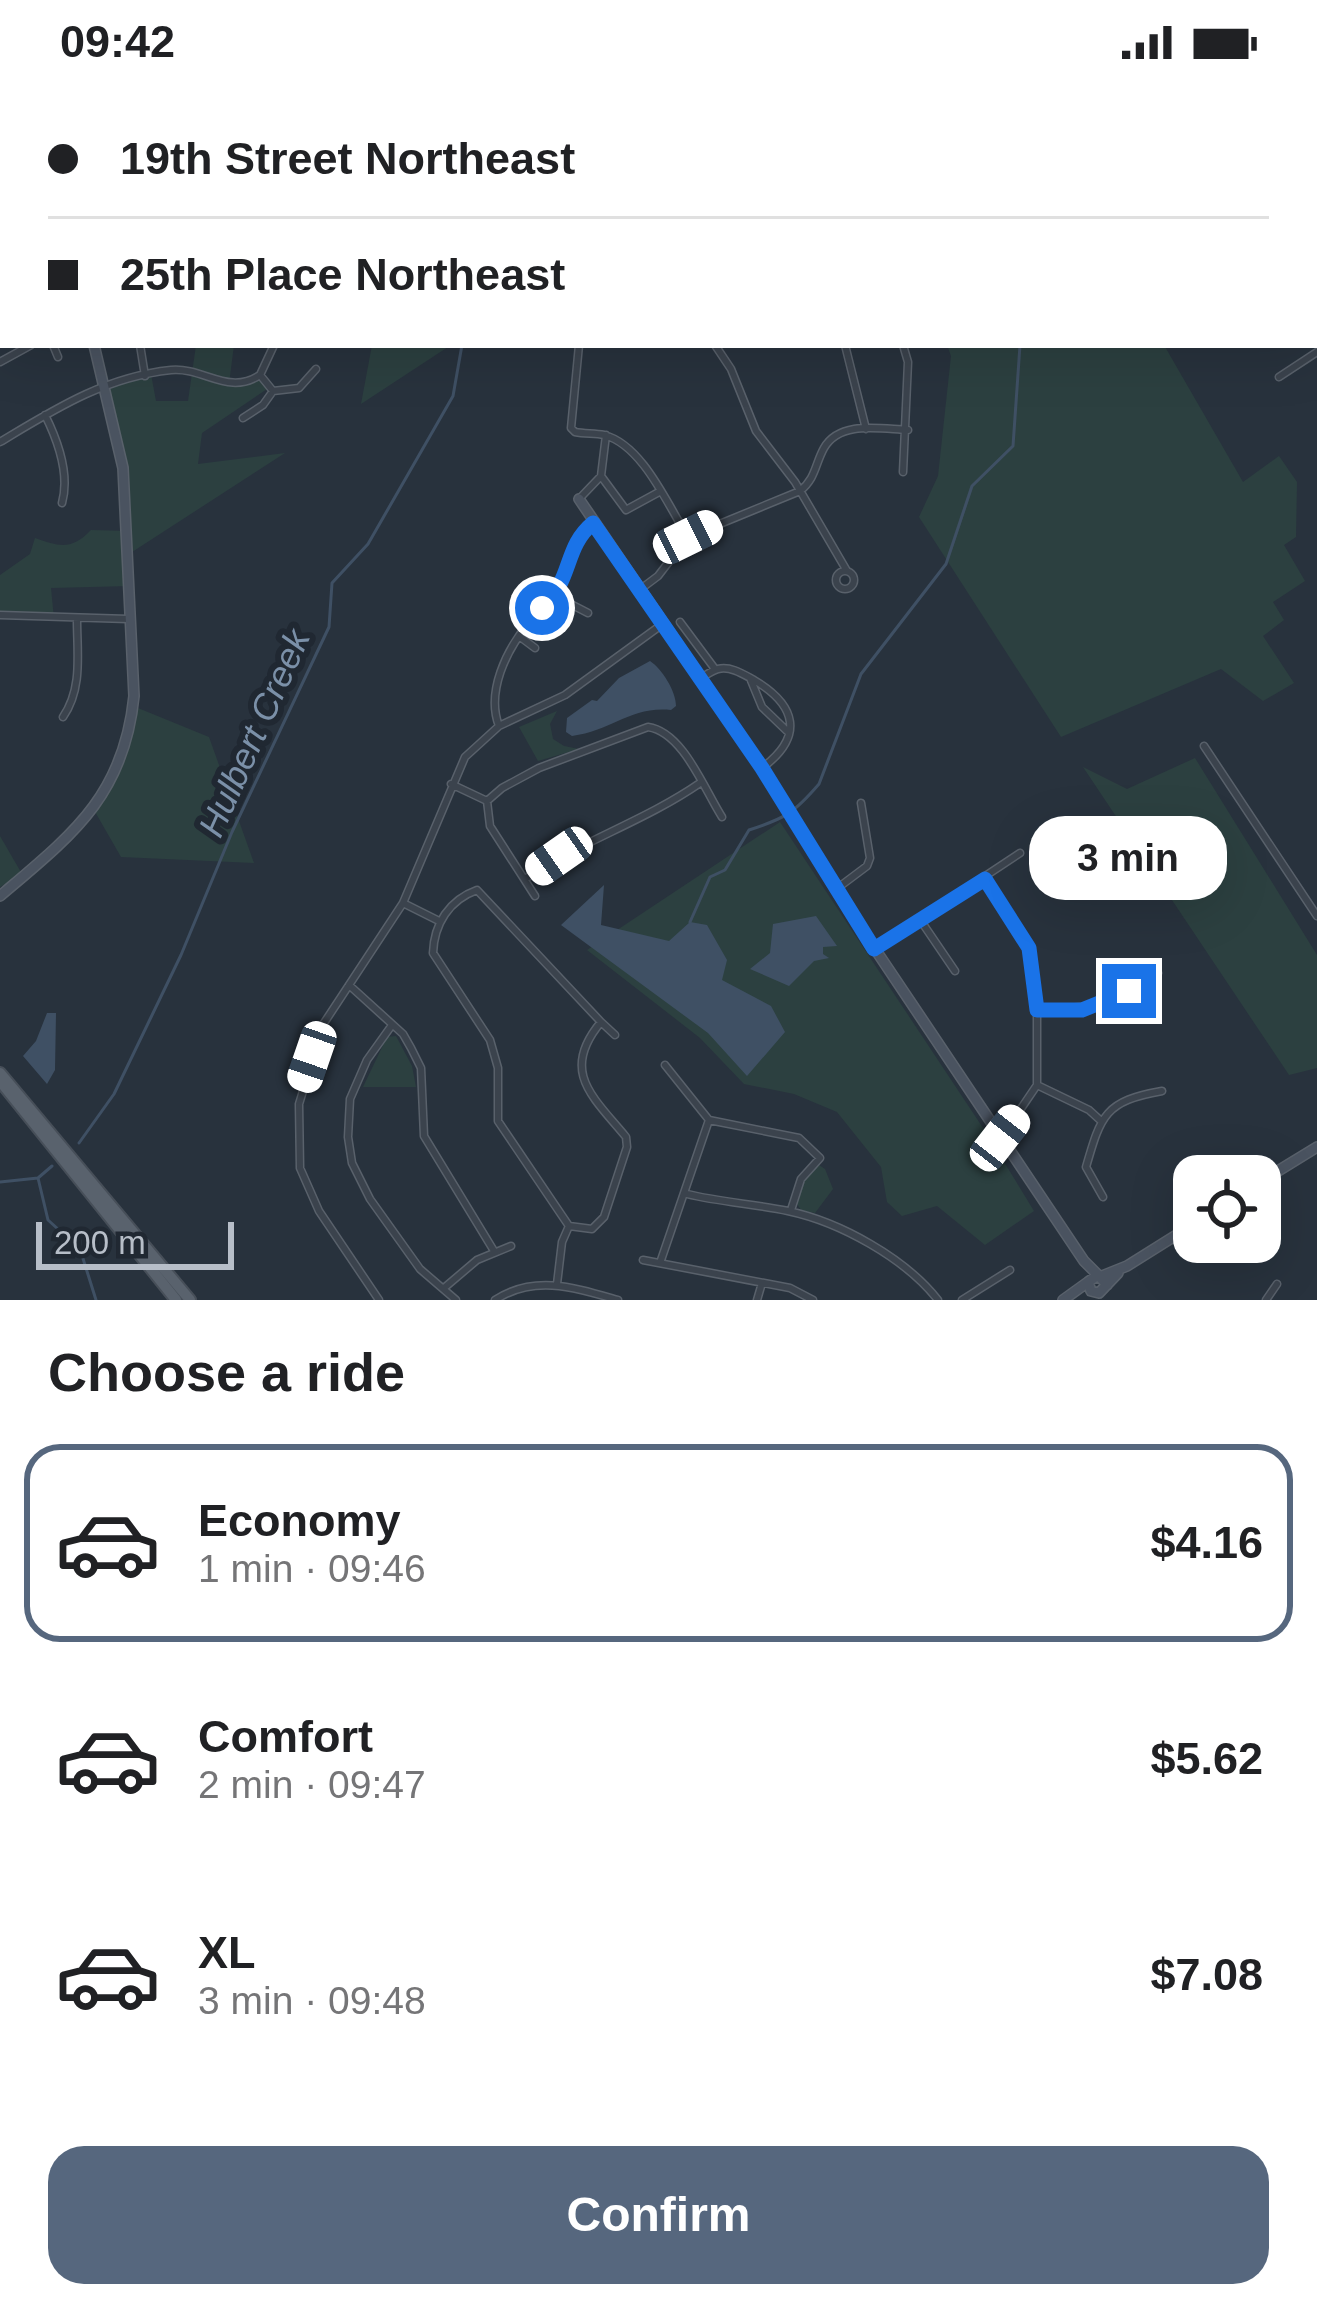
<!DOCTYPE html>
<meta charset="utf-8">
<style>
body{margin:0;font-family:Helvetica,sans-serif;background:#f6f6f6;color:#202124;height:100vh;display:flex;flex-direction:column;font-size:45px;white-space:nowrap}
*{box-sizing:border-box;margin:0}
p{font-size:39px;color:#757577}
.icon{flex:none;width:66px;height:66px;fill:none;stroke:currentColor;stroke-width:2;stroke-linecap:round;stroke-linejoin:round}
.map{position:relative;height:1216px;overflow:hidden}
.side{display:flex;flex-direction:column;background:#fff;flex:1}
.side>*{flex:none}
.banner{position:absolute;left:0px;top:0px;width:1317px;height:264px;box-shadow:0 12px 48px #0002;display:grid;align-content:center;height:264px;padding:0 48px;background:#fff}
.tools{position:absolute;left:1173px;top:1071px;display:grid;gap:24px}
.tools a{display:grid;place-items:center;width:108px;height:108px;border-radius:24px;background:#fff;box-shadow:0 12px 48px #0002;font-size:60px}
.scale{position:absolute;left:36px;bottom:30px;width:198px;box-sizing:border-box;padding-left:12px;border:6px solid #b7bec8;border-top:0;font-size:33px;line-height:42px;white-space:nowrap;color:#b7bec8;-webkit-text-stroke:9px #202832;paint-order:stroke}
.end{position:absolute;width:54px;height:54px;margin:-27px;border:15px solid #1a73e8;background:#fff;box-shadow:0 0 0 6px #fff}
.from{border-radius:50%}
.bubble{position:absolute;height:84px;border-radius:36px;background:#fff;box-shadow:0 12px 48px #0002;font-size:39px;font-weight:700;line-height:84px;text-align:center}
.car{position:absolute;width:36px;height:72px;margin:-36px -18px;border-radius:15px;box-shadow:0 0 9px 3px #0007;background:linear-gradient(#fff 24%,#345 0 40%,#fff 0 76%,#345 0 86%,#fff 0)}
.banner b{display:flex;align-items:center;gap:42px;height:114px;font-size:45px}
.banner b+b{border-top:3px solid #e0e0e0}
.banner i{width:30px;height:30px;background:#202124}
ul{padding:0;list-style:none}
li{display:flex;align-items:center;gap:36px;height:198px;margin:0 24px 18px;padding:0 24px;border:6px solid transparent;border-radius:36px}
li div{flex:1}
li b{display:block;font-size:45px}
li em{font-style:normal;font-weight:700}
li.selected{border-color:#56677e}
li>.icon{width:108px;height:108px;stroke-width:1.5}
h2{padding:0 48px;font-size:54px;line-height:144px}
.button{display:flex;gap:24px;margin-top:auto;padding:24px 48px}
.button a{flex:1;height:138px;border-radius:36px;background:#56677e;color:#fff;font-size:48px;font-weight:700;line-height:138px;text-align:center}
.status{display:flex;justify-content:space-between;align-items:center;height:84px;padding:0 60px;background:#fff;direction:ltr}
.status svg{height:33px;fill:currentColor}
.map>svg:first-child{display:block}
.green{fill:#2c4040}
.water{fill:#3f5064}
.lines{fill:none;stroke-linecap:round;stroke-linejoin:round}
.stream{stroke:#3f5064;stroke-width:3}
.street-casing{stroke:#59616b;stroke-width:9}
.secondary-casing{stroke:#59616b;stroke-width:12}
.primary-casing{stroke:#474f59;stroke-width:14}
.street{stroke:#3b434d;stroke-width:6}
.secondary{stroke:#4a5360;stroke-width:9}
.primary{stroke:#59626d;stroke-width:10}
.route{stroke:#1a73e8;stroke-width:15}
.labels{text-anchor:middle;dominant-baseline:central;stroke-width:12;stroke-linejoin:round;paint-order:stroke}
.water-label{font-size:36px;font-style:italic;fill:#7b90a8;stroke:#202832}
</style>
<div class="status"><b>09:42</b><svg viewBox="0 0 49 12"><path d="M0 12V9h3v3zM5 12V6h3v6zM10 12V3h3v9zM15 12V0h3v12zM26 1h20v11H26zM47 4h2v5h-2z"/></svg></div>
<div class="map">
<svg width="1317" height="1216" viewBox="0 0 1317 1216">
<rect width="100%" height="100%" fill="#28323d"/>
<path class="green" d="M452,0l-4,3 -266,-2v-1z
M629,0h299l6,3h-303z
M1088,0h229v125l-3,1v-123h-229z
M196,261h38l-5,39 31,-9 10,12 -68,46 -4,31 87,-11 -156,101 1,32 -79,2 3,31 -54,-4v-40l30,-21 5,-16c25,9 37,12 56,-8l36,1 -1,-40 -22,-106 47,-11 5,27h32z
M372,261h79l-90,59z
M947,261h217l79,137 36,-26 18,26 -1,55 -12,8 21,36 -32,21 11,18 -21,16 31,47 -31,18 -42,-32 -160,68 -142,-220 19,-41 13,-120z
M133,622l76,31 45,126 -133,-6 -27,-47 17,-28z
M557,627l-7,13 3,15 11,7 15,3 -41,12 -19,-34z
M1195,674l122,197v113l-28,7 -206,-308 44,22z
M780,738l207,312 47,77 -49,34 -48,-39 -35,10 -15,-14 -6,-35 -44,-55 -43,-18 -50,-10 -44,-46 -113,-88z
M0,752l22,38 -22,13z
M396,952l16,30 4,21h-53l24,-50z
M819,1081l6,4 8,20 -18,24 -14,-3 -4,-6 7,-23z"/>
<path class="water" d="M650,577c12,8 26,30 26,45l-5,4c-41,-4 -59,21 -99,26l-6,-4 1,-14 25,-18 5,1 22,-23z
M604,801l-3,40 68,16 21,-19 17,3 20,35 -5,20 49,26 14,26 -38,44 -39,-43 -147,-108z
M816,832l21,30 -14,1v7l6,4 -15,3 -25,25 -39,-17 20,-16 3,-29z
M47,929h9l-1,57 -8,14 -24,-28 13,-15z"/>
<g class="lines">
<path class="stream" d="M673,0l6,3
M479,3l1,-3
M1282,3l4,-3
M690,838l20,-45 15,-7 24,-40c37,-12 45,-17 70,-46l42,-110 85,-110 26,-78 41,-40 7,-101
M79,1059l35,-49 67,-139 51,-123 97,-205 3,-44 36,-39 85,-148 9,-51
M38,1094l10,42 32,29 16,51
M0,1098l38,-4 14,-12"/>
<g class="street-casing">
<path id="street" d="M139,0v3
M100,3l6,-3
M0,69l3,-3
M0,112l2,2
M0,175l3,3
M0,199l3,-1
M53,261l5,12
M140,261l5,31
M579,261l-8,83 4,4c10,2 20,1 29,3 39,10 64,71 84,102
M715,261l16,24 25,62 39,51 52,89
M845,261l21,84
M903,261l5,17 -5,110
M0,278l31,-17
M1279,293l38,-25
M273,307l-13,-16 14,-30
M45,331c13,26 25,59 17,88
M243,334l20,-13 10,-14 26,-3 17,-19
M0,358c55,-33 105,-65 171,-72 33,-3 57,26 89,5
M601,392l25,34 33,-18
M579,415l22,-23 5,-41
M836 496a9 9 0 1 1 18 0a9 9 0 1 1-18 0Z
M642,504l16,-12 30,-39 112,-46c16,-13 15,-27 24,-43 16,-28 57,-19 84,-18
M555,512l33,17
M0,531l128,4
M680,538l35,47
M519,552l16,12
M701,594c5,-3 12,-8 17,-9 13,-3 25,5 36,11 42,25 51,56 8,88
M750,594l12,29 25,24
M63,633c20,-29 14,-64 14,-98
M499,642c-13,-34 7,-76 30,-103 10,-12 23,-21 31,-35 14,-23 11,-46 33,-65
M1204,662l113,170
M451,700l36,17 3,25 45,70
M487,717l15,-13 37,-20 109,-41c35,5 56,62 74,90
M525,795c56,-38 120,-58 175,-96
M985,795l44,69 8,62v75l-36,53
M839,803l28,-21 3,-8 -9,-55
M403,819l36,18
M921,837l34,50
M875,865l145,-96
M349,901l54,49 8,14 10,20 3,68 70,115
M1038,926l58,-4 62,-33
M601,938l14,13
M392,941l-25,35 -17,39 -2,38 4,26 18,36 50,70 36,31
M665,981l44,55 90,18 21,20 -19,21 -10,31
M1037,1001l52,25 11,10
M687,1110c33,8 67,10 101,17 52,11 117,47 150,89
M1103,1113l-17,-30c15,-52 19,-66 76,-76
M643,1176l147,28 23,12
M660,1179l49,-143
M557,1200l5,-42 7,-16 23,3 12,-12 23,-70 -1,-10c-34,-41 -66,-66 -25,-115l-124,-132c-28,10 -43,34 -44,63l57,87 8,28v53l71,105
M444,1204l33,-28 34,-14
M379,1216l-60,-89 -19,-43 -1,-64 25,-81 79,-120 62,-146 34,-31 66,-31 99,-72
M495,1216c40,-26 81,-12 123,0
M757,1216l5,-17
M962,1216l48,-30
M1266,1216l11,-16"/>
</g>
<g class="secondary-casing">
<path id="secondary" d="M31,0v3
M579,415l183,269 113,181 209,312 14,14
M0,812c72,-61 124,-100 134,-200l-11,-228 -29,-123
M1260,1098l57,-35
M1102,1192l25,-10 67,-42
M1107,1201l-9,-10 -10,7 3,9 8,2 19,-20
M1063,1216l25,-18"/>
</g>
<g class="primary-casing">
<path id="primary" d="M0,989l190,227
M0,997l176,219"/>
</g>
<use href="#street" class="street"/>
<use href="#secondary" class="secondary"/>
<use href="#primary" class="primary"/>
</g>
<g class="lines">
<path class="route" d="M542,524c32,-30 21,-60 51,-85l169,245 112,181 111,-70 44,69 8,62h45l47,-19"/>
</g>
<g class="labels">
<g class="water-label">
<text transform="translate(254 649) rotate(-66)">Hulbert Creek</text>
</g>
</g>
</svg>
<div class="tools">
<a><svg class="icon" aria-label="locate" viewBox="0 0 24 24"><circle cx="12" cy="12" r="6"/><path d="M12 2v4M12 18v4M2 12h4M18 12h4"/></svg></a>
</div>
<div class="scale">200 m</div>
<i class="end from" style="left:542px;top:524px"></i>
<i class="end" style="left:1129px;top:907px"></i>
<div class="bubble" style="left:1029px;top:732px;width:198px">3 min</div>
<i class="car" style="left:688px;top:453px;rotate:64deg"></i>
<i class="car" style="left:559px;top:772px;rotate:235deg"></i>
<i class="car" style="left:312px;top:973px;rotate:199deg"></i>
<i class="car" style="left:1000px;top:1054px;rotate:38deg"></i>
<div class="banner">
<b><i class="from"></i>19th Street Northeast</b>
<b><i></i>25th Place Northeast</b>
</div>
</div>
<section class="side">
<h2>Choose a ride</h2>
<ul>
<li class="selected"><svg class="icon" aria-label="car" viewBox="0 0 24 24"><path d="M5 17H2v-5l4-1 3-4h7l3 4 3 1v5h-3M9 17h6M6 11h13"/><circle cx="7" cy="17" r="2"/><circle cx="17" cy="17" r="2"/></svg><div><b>Economy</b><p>1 min · 09:46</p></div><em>$4.16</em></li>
<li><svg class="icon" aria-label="car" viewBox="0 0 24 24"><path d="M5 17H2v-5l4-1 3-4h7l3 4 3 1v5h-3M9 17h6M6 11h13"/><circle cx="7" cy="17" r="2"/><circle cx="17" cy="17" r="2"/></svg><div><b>Comfort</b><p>2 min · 09:47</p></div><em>$5.62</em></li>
<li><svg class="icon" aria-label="car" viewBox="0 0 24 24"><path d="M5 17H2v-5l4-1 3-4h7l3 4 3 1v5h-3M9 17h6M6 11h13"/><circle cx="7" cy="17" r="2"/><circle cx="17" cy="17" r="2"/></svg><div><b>XL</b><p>3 min · 09:48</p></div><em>$7.08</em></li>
</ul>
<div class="button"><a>Confirm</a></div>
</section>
